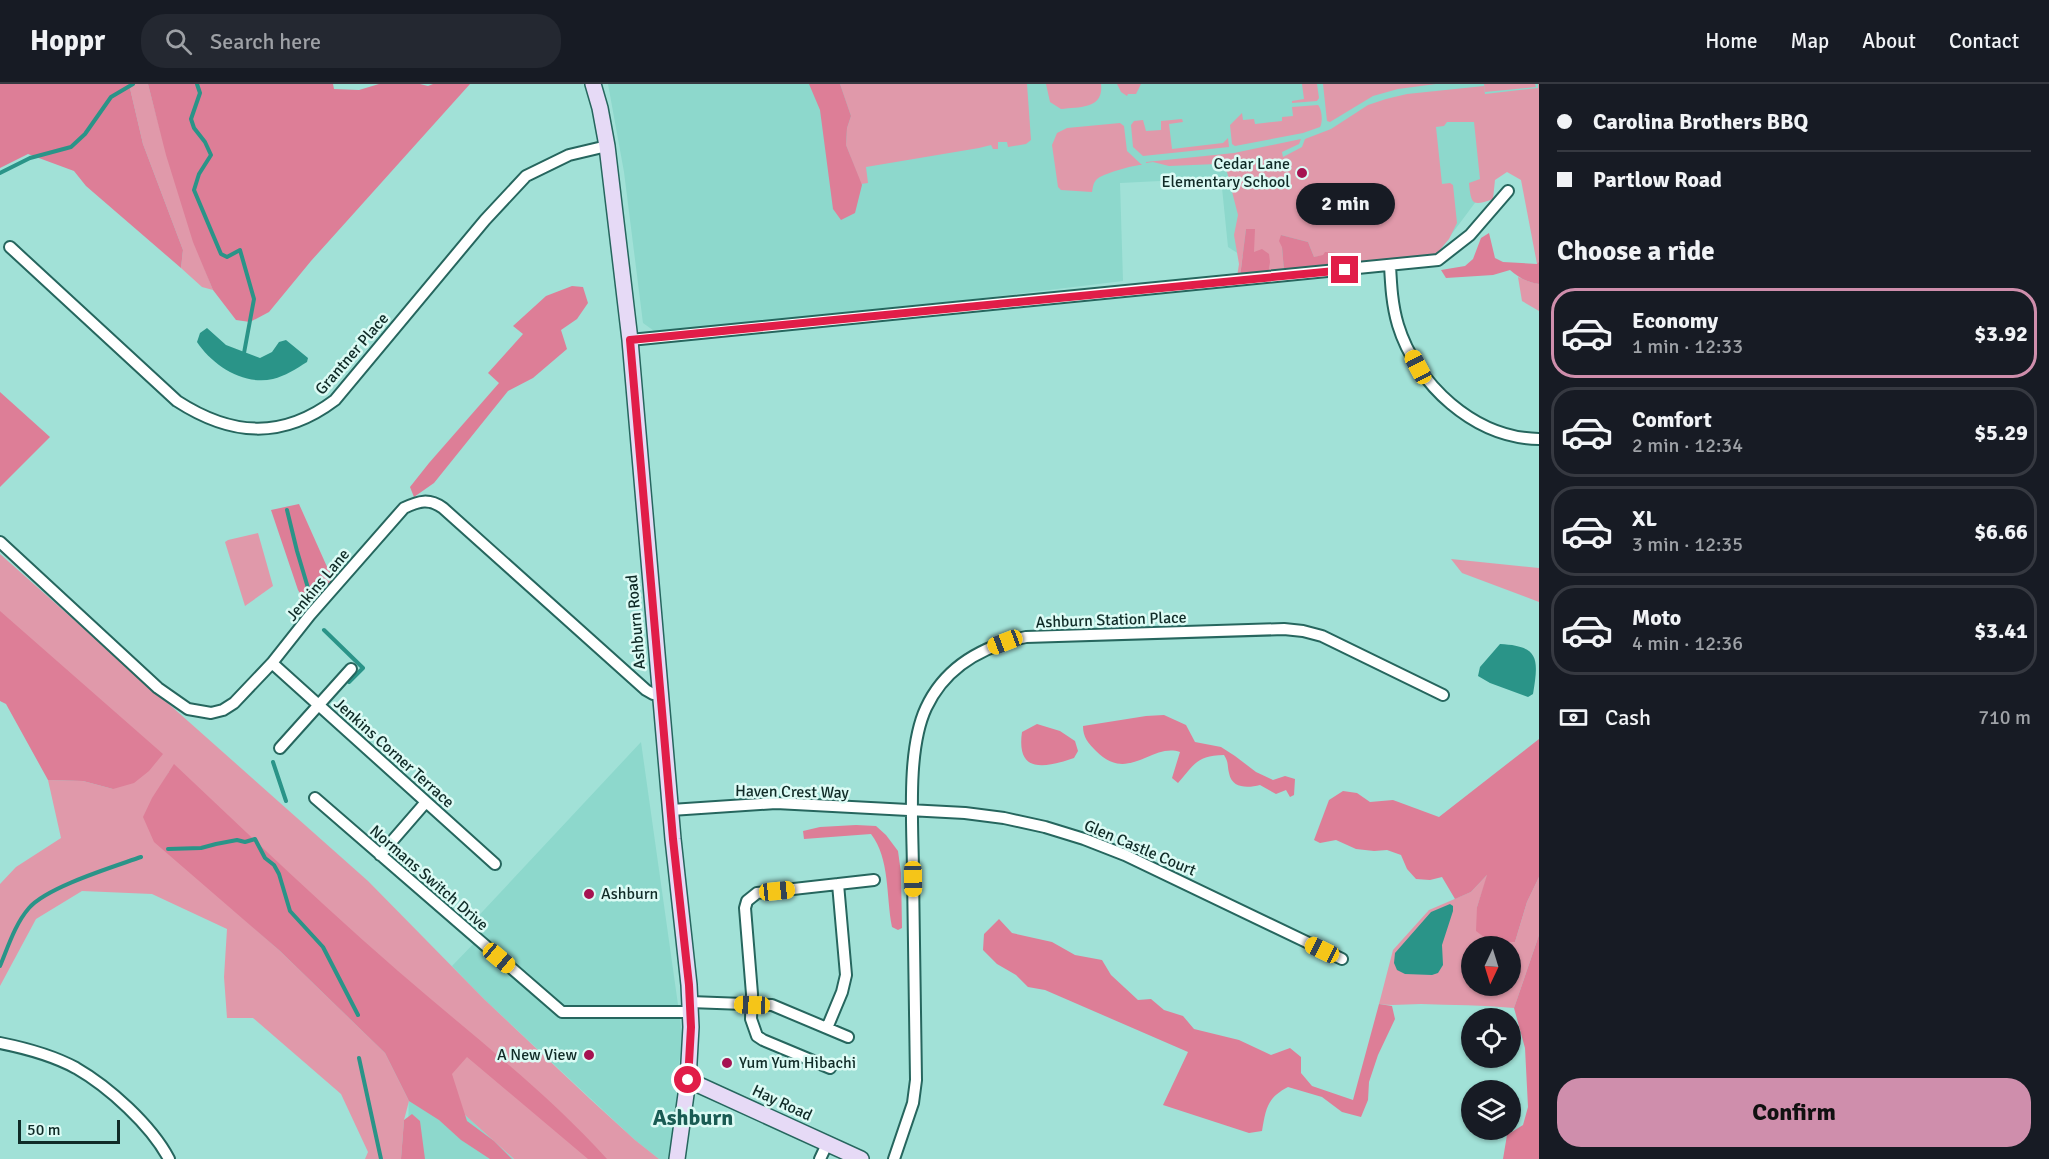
<!DOCTYPE html>
<meta charset="utf-8">
<style>
body{margin:0;font-family:Signika,sans-serif;background:#242831;color:#f1f3f6;height:100vh;display:flex;flex-direction:column;font-size:22px;white-space:nowrap}
*{box-sizing:border-box;margin:0}
p{font-size:20px;color:#9ea1a6}
.icon{flex:none;width:33px;height:33px;fill:none;stroke:currentColor;stroke-width:2;stroke-linecap:round;stroke-linejoin:round}
.map{position:relative;flex:1;overflow:hidden}
.details{display:flex;flex-direction:column;background:#171b24;width:510px}
.details>*{flex:none}
.top-card{display:grid;align-content:center;height:132px;padding:0 18px;background:#171b24}
.needle{width:39px;rotate:184deg}
.fabs{position:absolute;left:1461px;top:852px;display:grid;gap:12px}
.fabs a{display:grid;place-items:center;width:60px;height:60px;border-radius:50%;background:#171b24;box-shadow:0 2px 4px #0004;font-size:30px}
.scale{position:absolute;left:18px;bottom:15px;width:102px;box-sizing:border-box;padding-left:6px;border:3px solid #102b27;border-top:0;font-size:16px;line-height:21px;white-space:nowrap;color:#102b27;-webkit-text-stroke:4px #dcfbf5;paint-order:stroke}
.end{position:absolute;width:27px;height:27px;margin:-14px;border:8px solid #e11d48;background:#fff;box-shadow:0 0 0 3px #fff}
.from{border-radius:50%}
.bubble{position:absolute;height:42px;border-radius:21px;background:#171b24;box-shadow:0 2px 4px #0004;font-size:20px;font-weight:700;line-height:42px;text-align:center}
.car{position:absolute;width:18px;height:36px;margin:-18px -9px;border-radius:8px;box-shadow:0 0 4px 2px #0007;background:linear-gradient(#f5c518 24%,#345 0 40%,#f5c518 0 76%,#345 0 86%,#f5c518 0)}
.top-card b{display:flex;align-items:center;gap:21px;height:57px;font-size:22px}
.top-card b+b{border-top:2px solid #363941}
.top-card i{width:15px;height:15px;background:#f1f3f6}
ul{padding:0;list-style:none}
li{display:flex;align-items:center;gap:18px;height:90px;margin:0 12px 9px;padding:0 6px;border:3px solid #363941;border-radius:24px}
li div{flex:1}
li b{display:block;font-size:22px}
li em{font-style:normal;font-weight:700}
li.active{border-color:#cf8eac}
li>.icon{width:54px;height:54px;stroke-width:1.5}
h2{padding:0 18px;font-size:27px;line-height:72px}
.pay{display:flex;align-items:center;gap:15px;height:66px;padding:0 18px;font-size:22px}
.pay p{margin-inline-start:auto}
.action{display:flex;gap:12px;margin-top:auto;padding:12px 18px}
.action a{flex:1;height:69px;border-radius:24px;background:#cf8eac;color:#111;font-size:24px;font-weight:700;line-height:69px;text-align:center}
header{display:flex;align-items:center;gap:36px;box-sizing:border-box;height:84px;padding:0 30px;background:#171b24;border-bottom:2px solid #363941}
header strong{font-size:28px}
nav{display:flex;gap:33px;margin-inline-start:auto;font-size:21px}
.search{width:420px;height:54px;background:#242831;display:flex;align-items:center;gap:15px;box-sizing:border-box;padding:0 21px;border-radius:24px;color:#9ea1a6;font-size:22px}
main{display:flex;flex:1;min-height:0}
.map>svg:first-child{display:block}
.built{fill:#8dd8cc}
.green{fill:#e099aa;fill-rule:evenodd}
.forest{fill:#dd7e97}
.water{fill:#2a9488}
.lines{fill:none;stroke-linecap:round;stroke-linejoin:round}
.stream{stroke:#2a9488;stroke-width:4}
.street-casing{stroke:#26665e;stroke-width:14}
.secondary-casing{stroke:#26665e;stroke-width:18}
.street{stroke:#fff;stroke-width:10}
.secondary{stroke:#e6daf6;stroke-width:15}
.route{stroke:#e11d48;stroke-width:8}
.poi-dot{fill:#a61351;stroke:#dcfbf5;stroke-width:2}
.labels{text-anchor:middle;dominant-baseline:central;stroke-width:5;stroke-linejoin:round;paint-order:stroke}
.poi-label{font-size:16px;fill:#102b27;stroke:#dcfbf5;text-anchor:end}
.street-label{font-size:16px;fill:#102b27;stroke:#dcfbf5}
.district-label{font-size:22px;font-weight:bold;fill:#195b53;stroke:#dcfbf5}
</style>
<header>
<strong>Hoppr</strong>
<div class="search"><svg class="icon" aria-label="search" viewBox="0 0 24 24"><circle cx="10" cy="10" r="6"/><path d="M15 15l6 6"/></svg>Search here</div>
<nav><a>Home</a><a>Map</a><a>About</a><a>Contact</a></nav>
</header>
<main>
<div class="map">
<svg width="1539" height="1075" viewBox="0 0 1539 1075">
<rect width="100%" height="100%" fill="#a1e1d7"/>
<path class="built" d="M608,0h931v27l-38,57 -65,87 -175,13 -33,-21 -7,-69 -101,5 3,98 -280,34 -186,18 -14,-10 -19,-151z
M641,658l41,291 -11,126h-12l-24,-19 -151,-141 -32,-33 29,-30 -12,-10z
M409,982l17,14 88,79h-106z"/>
<path class="green" d="M129,0h19c18,70 38,139 65,206l-11,-3 -21,-19 2,-18 -40,-106z
M840,0h187l4,56 -5,4 -18,3 -1,-5h-9v7h-5l-2,-4 -12,3 -113,19 2,16 -7,1 -15,-39 1,-17 4,-12z
M1046,0h55c3,25 -21,23 -40,25l-11,-7z
M1117,0h24l-5,10h-8l-1,2 -6,-4z
M1302,0h15l2,14 -2,3 -25,2v-2l12,-2z
M1323,0h113l-38,5 -25,7 -43,26 -3,-1z
M1484,0h51l1,3 -51,5z
M1538,0h1v180h-2l-16,-84 -14,-8 -12,8 -2,19c-21,8 -22,5 -24,-16l11,-4 -6,-57h-27l-3,4 -8,1 6,57 8,-1 3,2 4,38 -8,16 -11,13 -8,5 -81,8 -9,-7 -1,-4 -25,3 -6,-15 -27,-7 3,35 -6,3 -10,1 -14,-21 -8,-24 -6,48h-3l2,-13 -5,-29 4,-20 -11,-43 -10,-8 -48,2 -16,-4 -7,1v-1l88,-9 67,-14 -2,5 -17,8 1,5 19,-10 3,-8 26,-10 37,-24 18,-6 21,-5 77,-8 1,8 53,-6z
M1318,21c4,4 5,17 2,22l-17,6 -68,13 -3,-2 -2,-19 12,-12 1,7 11,-1 1,5 27,-3v-4l11,-1 -1,-9z
M1182,35l1,3 -14,2 3,25 51,-6 5,-5 1,9 -86,9 -10,-9 -2,-22 3,-4 9,-1 3,11 15,-1v-9z
M1120,39l4,3 3,25 15,14c-6,-1 -40,9 -45,14 -4,4 -4,8 -5,13l-31,-2 -3,-3 -6,-42 5,-12 10,-5z
M1518,193l12,5 9,2v27l-17,-10z
M258,449l15,53 -28,20 -20,-64 3,-2z
M0,470l368,327 116,118 106,100 45,41 24,19h-145l-88,-79 -257,-308 -7,12 39,97 79,70 105,102 24,48 -5,19 -3,39h-36l3,-7 -27,-58 -88,-76h-26l-3,-41 3,-48 -75,-35 -70,-3 -46,28 -36,67v-102l16,-17 45,-29 -13,-58 35,1 30,8 -113,-168z
M1451,475l88,9v34l-77,-29z
M328,485l10,7 -27,34 -8,-5 -4,-6z
M1488,790l-11,33 38,35 12,-40 12,-25v58l-25,73c-31,-3 -62,-3 -93,-4 -15,0 -28,2 -42,0l14,-54 36,-40 42,-18zM1472,862h38v40h-38l-1,-11 -5,-8 5,-9z"/>
<path class="forest" d="M0,0h129l14,60 40,106 -2,18 -95,-82 -12,-15 -46,-17 -28,14z
M148,0h185l1,5 25,1 20,-6h41l8,2 5,-2h37l-159,177 -42,51 -19,10 -14,-2 -23,-30 -20,-48 -27,-87z
M809,0h31l11,32 -4,12 -1,17 16,40 -7,28 -14,7 -8,-11 -13,-99z
M1246,145h9l-1,23 8,-3 7,5 1,8 -2,12 -28,3z
M1489,149l6,25 8,4 34,2 2,-2v22c-12,-2 -20,-6 -29,-14l-17,5 -47,3 -5,-8 24,-4 8,-7 8,-21z
M1281,151l27,7 6,15 9,-2 2,-3 14,1 1,4h7l2,8 -65,5 -2,-23 -3,-6z
M572,202l11,1 5,16 -11,16 -16,11 6,19 -34,29 -25,13 -74,92 -20,14 -4,-10 19,-24 70,-80 -11,-10 35,-39 -10,-8 33,-30z
M0,308l50,45 -50,50z
M299,420l29,65 -26,28 -4,-7 -27,-80z
M0,527l163,143 -14,17 -15,12 -21,6 -30,-8 -35,-1 -42,-76 -6,-3z
M1164,631l22,10 9,17 26,5 14,9 21,16 17,8 12,-4 10,3 -1,16 -4,2 -4,-7 -10,4 -16,-9c-12,3 -28,4 -31,-12 -2,-8 0,-10 -5,-18 -28,1 -29,9 -46,28l-6,-5 8,-26c-28,-10 -52,32 -84,-1 -8,-8 -13,-14 -13,-25l63,-10z
M1037,640l23,7 15,10 3,10 -4,7c-29,10 -58,16 -52,-26z
M1539,655v138l-12,25 -12,40 -26,-1 -13,-10 1,-24 10,-32 -16,17 -16,7 -13,-22 -12,3 -14,-1 -9,-10 -6,-14 -14,-5 -13,1 -18,-2 -20,-9 -16,3 -6,-3 15,-40 14,-9 14,2 13,9 23,-2 46,17z
M174,680c74,70 147,140 224,207 70,61 147,119 209,188h-19l-121,-102 -15,17 15,47 27,20 18,18h-22l-29,-19 -22,-20 -30,-19 -24,-48 -105,-102 -126,-109 -11,-25 9,-19z
M856,741l20,1 10,9 12,16 3,22 1,55 -4,2 -6,-3c-6,-30 -2,-69 -21,-93l-67,5 -1,-8 17,-4z
M999,835l13,14 40,9 23,13 27,5 9,15 27,25 13,-1 13,11 19,6 11,13 45,11 32,15 19,-7 11,9v16l11,13 41,14 26,-96 13,2 3,13 -17,36 -9,27 -1,18 -7,17 -19,-5 -20,-15 -34,-10c-21,11 -22,21 -26,44l-13,2 -86,-28 25,-53 -143,-62 -17,-3 -12,-12 -19,-11 -14,-14 1,-16z
M1539,851v224h-36l4,-24 16,-10 5,-18 -3,-59 -11,-40z
M412,1030l8,7 5,38h-24l3,-39z"/>
<path class="water" d="M207,244l19,17 34,13 12,-6 7,-10 7,-2 22,18 -1,4c-11,7 -22,14 -34,17 -29,7 -61,-14 -76,-37l3,-9z
M1500,560c39,2 39,14 33,50l-5,3 -38,-14 -12,-7 2,-9z
M1450,820l3,2v5l-11,34 1,20 -5,8 -6,2 -27,-1 -8,-4 -3,-7 1,-10 36,-41z"/>
<g class="lines">
<path class="stream" d="M197,0l3,9 -9,26 3,9 11,14 6,13 -12,19 -5,16 27,64 6,3 13,-7 14,49 -10,54
M0,89l30,-15 41,-11 14,-13 26,-37 22,-13
M287,426l10,41 14,47
M324,546l39,38 -14,14
M273,678l13,39
M168,765l33,-1 15,-4 21,-4 8,2 10,-3 10,19 9,7 5,9 11,37 33,36 35,68
M0,882c8,-19 15,-42 29,-58 18,-21 84,-41 112,-51
M359,974l22,101"/>
<g class="street-casing">
<path id="street" d="M10,163l167,154c54,35 105,39 158,-1l150,-180 41,-44 43,-21 38,-9
M1390,181c1,20 2,40 8,60 18,59 76,113 141,114
M630,256l808,-80 32,-25 38,-44
M0,458l158,146 30,21 23,4 12,-3 11,-7 38,-40 38,-48 94,-107c15,-7 25,-10 39,0l203,182 7,4 7,-1
M272,579l223,201
M280,664l71,-79
M315,714l247,214h128
M671,726l105,-7 189,10 39,5 41,9 39,12 41,16 217,104
M380,771l46,-53
M690,918l82,3 76,32
M827,944l15,-36 4,-17 -8,-91
M0,959c25,5 54,13 76,25 33,19 75,57 93,91
M830,984l-67,-28 -6,-4 -6,-17 1,-25 -7,-86 2,-7 10,-8 117,-13
M820,1075l7,-15
M894,1075l19,-56 3,-23c-1,-68 -2,-136 -3,-205 0,-48 -7,-124 13,-167 19,-41 57,-62 100,-71l258,-8 19,2 19,5 121,59"/>
</g>
<g class="secondary-casing">
<path id="secondary" d="M593,0l7,24 7,38 23,194 43,499 16,146 2,42 -3,53 -11,79
M688,996l173,79"/>
</g>
<use href="#street" class="street"/>
<use href="#secondary" class="secondary"/>
</g>
<g class="lines">
<path class="route" d="M688,996l3,-53 -2,-42 -16,-146 -43,-499 715,-70"/>
</g>
<g class="poi-dot">
<circle cx="1302" cy="89" r="6"/>
<circle cx="589" cy="810" r="6"/>
<circle cx="589" cy="971" r="6"/>
<circle cx="727" cy="979" r="6"/>
</g>
<g class="labels">
<g class="poi-label">
<text x="1290" y="80">Cedar Lane<tspan x="1290" dy="18">Elementary School</tspan></text>
<text x="601" y="810" text-anchor="start">Ashburn</text>
<text x="577" y="971">A New View</text>
<text x="739" y="979" text-anchor="start">Yum Yum Hibachi</text>
</g>
<g class="street-label">
<text transform="translate(352 270) rotate(-49)">Grantner Place</text>
<text transform="translate(318 501) rotate(-50)">Jenkins Lane</text>
<text transform="translate(1111 536) rotate(-2)">Ashburn Station Place</text>
<text transform="translate(636 538) rotate(-95)">Ashburn Road</text>
<text transform="translate(394 669) rotate(42)">Jenkins Corner Terrace</text>
<text transform="translate(792 708) rotate(1)">Haven Crest Way</text>
<text transform="translate(1140 764) rotate(23)">Glen Castle Court</text>
<text transform="translate(429 794) rotate(41)">Normans Switch Drive</text>
<text transform="translate(782 1019) rotate(25)">Hay Road</text>
</g>
<g class="district-label">
<text x="693" y="1033">Ashburn</text>
</g>
</g>
</svg>
<div class="fabs">
<a><svg class="needle" viewBox="-14 -14 28 28"><path d="M0-13l5 13h-10z" fill="#e53935"/><path d="M0 13l5-13h-10z" fill="#9ea1a6"/></svg></a>
<a><svg class="icon" aria-label="locate" viewBox="0 0 24 24"><circle cx="12" cy="12" r="6"/><path d="M12 2v4M12 18v4M2 12h4M18 12h4"/></svg></a>
<a><svg class="icon" aria-label="layers" viewBox="0 0 24 24"><path d="M12 4l9 5-9 5-9-5zM3 14l9 5 9-5"/></svg></a>
</div>
<div class="scale">50 m</div>
<i class="end from" style="left:688px;top:996px"></i>
<i class="end" style="left:1345px;top:186px"></i>
<div class="bubble" style="left:1296px;top:99px;width:99px">2 min</div>
<i class="car" style="left:1418px;top:283px;rotate:332deg"></i>
<i class="car" style="left:1005px;top:558px;rotate:249deg"></i>
<i class="car" style="left:913px;top:795px;rotate:179deg"></i>
<i class="car" style="left:777px;top:807px;rotate:84deg"></i>
<i class="car" style="left:1322px;top:866px;rotate:296deg"></i>
<i class="car" style="left:499px;top:874px;rotate:130deg"></i>
<i class="car" style="left:752px;top:921px;rotate:272deg"></i>
</div>
<section class="details">
<div class="top-card">
<b><i class="from"></i>Carolina Brothers BBQ</b>
<b><i></i>Partlow Road</b>
</div>
<h2>Choose a ride</h2>
<ul>
<li class="active"><svg class="icon" aria-label="car" viewBox="0 0 24 24"><path d="M5 17H2v-5l4-1 3-4h7l3 4 3 1v5h-3M9 17h6M6 11h13"/><circle cx="7" cy="17" r="2"/><circle cx="17" cy="17" r="2"/></svg><div><b>Economy</b><p>1 min · 12:33</p></div><em>$3.92</em></li>
<li><svg class="icon" aria-label="car" viewBox="0 0 24 24"><path d="M5 17H2v-5l4-1 3-4h7l3 4 3 1v5h-3M9 17h6M6 11h13"/><circle cx="7" cy="17" r="2"/><circle cx="17" cy="17" r="2"/></svg><div><b>Comfort</b><p>2 min · 12:34</p></div><em>$5.29</em></li>
<li><svg class="icon" aria-label="car" viewBox="0 0 24 24"><path d="M5 17H2v-5l4-1 3-4h7l3 4 3 1v5h-3M9 17h6M6 11h13"/><circle cx="7" cy="17" r="2"/><circle cx="17" cy="17" r="2"/></svg><div><b>XL</b><p>3 min · 12:35</p></div><em>$6.66</em></li>
<li><svg class="icon" aria-label="car" viewBox="0 0 24 24"><path d="M5 17H2v-5l4-1 3-4h7l3 4 3 1v5h-3M9 17h6M6 11h13"/><circle cx="7" cy="17" r="2"/><circle cx="17" cy="17" r="2"/></svg><div><b>Moto</b><p>4 min · 12:36</p></div><em>$3.41</em></li>
</ul>
<div class="pay"><svg class="icon" aria-label="cash" viewBox="0 0 24 24"><path d="M3 7h18v10H3z"/><circle cx="12" cy="12" r="2"/></svg>Cash<p>710 m</p></div>
<div class="action"><a>Confirm</a></div>
</section>
</main>
